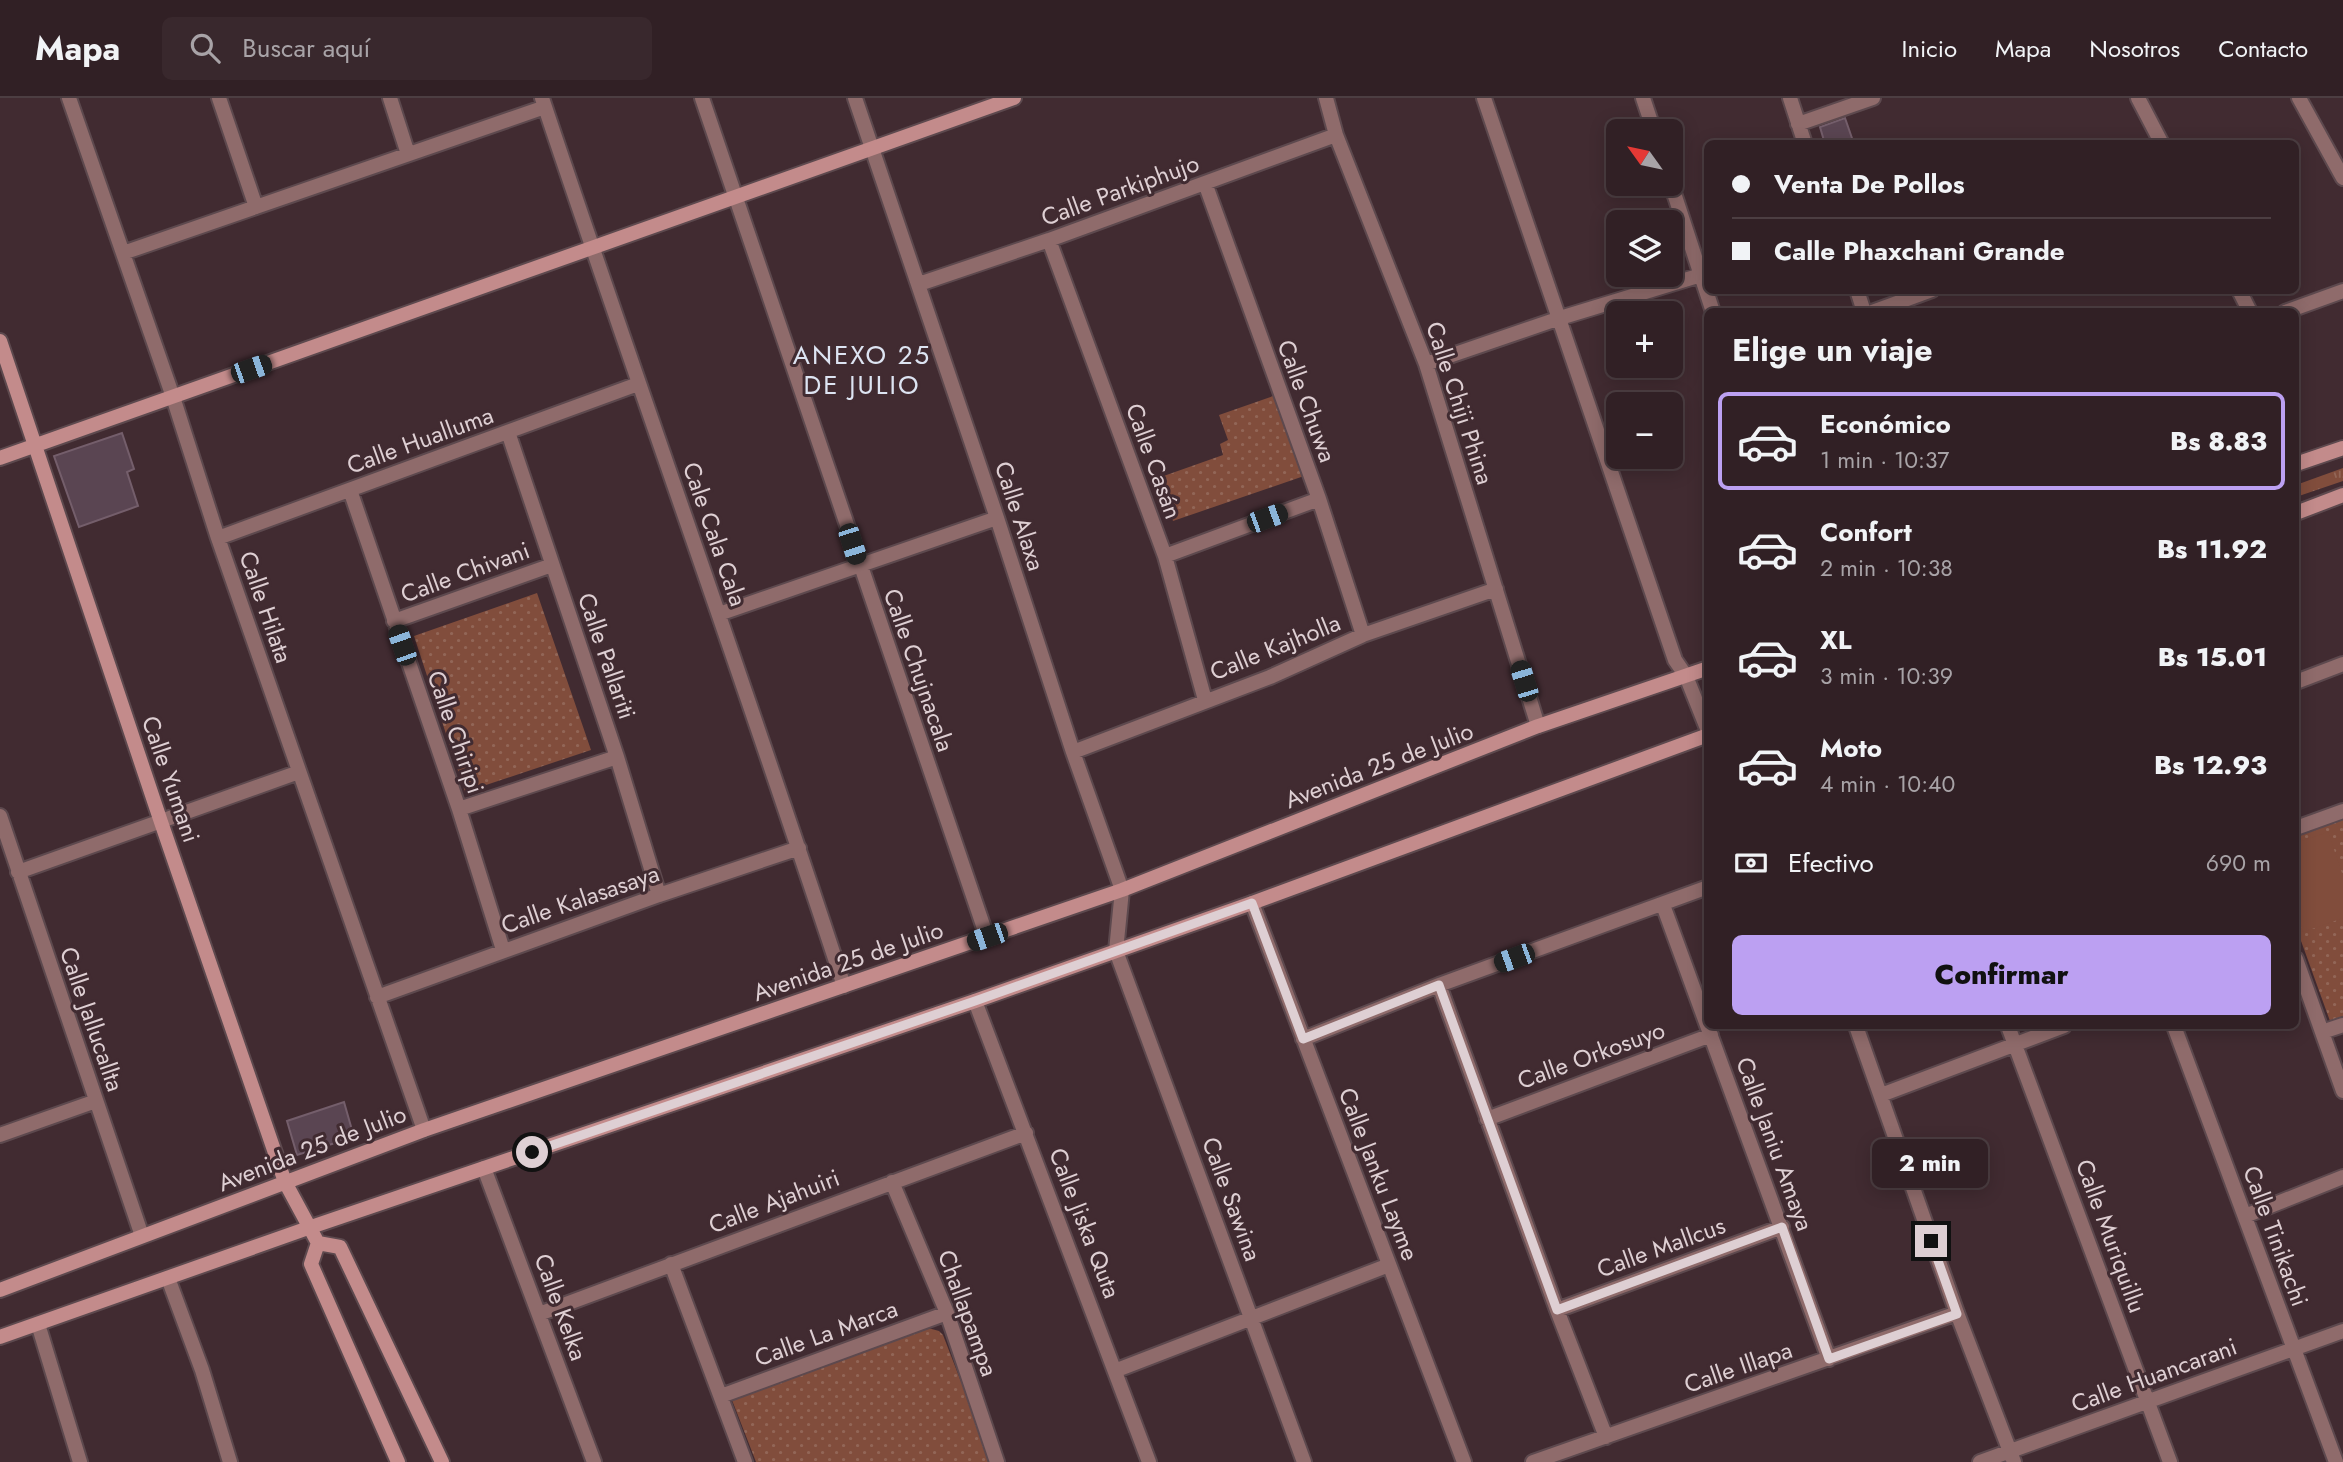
<!DOCTYPE html>
<html lang="es">
<meta charset="utf-8">
<style>
body{margin:0;font-family:Jost,sans-serif;background:#39282d;color:#f1f3f6;height:100vh;display:flex;flex-direction:column;font-size:26px;white-space:nowrap}
*{box-sizing:border-box;margin:0}
p{font-size:23px;color:#a8a3a7}
.icon{flex:none;width:38px;height:38px;fill:none;stroke:currentColor;stroke-width:2;stroke-linecap:round;stroke-linejoin:round}
.map{position:relative;flex:1;overflow:hidden}
.drawer{position:absolute;left:1704px;top:210px;width:595px;height:721px;display:flex;flex-direction:column;background:#312025;border-radius:10px;box-shadow:0 4px 18px #0003,0 0 0 2px #4c3e42}
.drawer>*{flex:none}
.hud{position:absolute;left:1704px;top:42px;width:595px;height:154px;border-radius:10px;box-shadow:0 4px 18px #0003,0 0 0 2px #4c3e42;display:grid;align-content:center;height:154px;padding:0 28px;background:#312025}
.needle{width:46px;rotate:303deg}
.controls{position:absolute;left:1606px;top:21px;display:grid;gap:14px}
.controls a{display:grid;place-items:center;width:77px;height:77px;border-radius:10px;background:#312025;box-shadow:0 4px 18px #0003,0 0 0 2px #4c3e42;font-size:35px}
.end{position:absolute;width:32px;height:32px;margin:-16px;border:9px solid #decfd3;background:#111;box-shadow:0 0 0 4px #111}
.from{border-radius:50%}
.bubble{position:absolute;height:49px;border-radius:10px;background:#312025;box-shadow:0 4px 18px #0003,0 0 0 2px #4c3e42;font-size:23px;font-weight:800;line-height:49px;text-align:center}
.car{position:absolute;width:21px;height:42px;margin:-21px -10px;border-radius:9px;box-shadow:0 0 5px 2px #0007;background:linear-gradient(#222 24%,#8ab4d8 0 40%,#222 0 76%,#8ab4d8 0 86%,#222 0)}
.hud b{display:flex;align-items:center;gap:24px;height:66px;font-size:26px}
.hud b+b{border-top:2px solid #4c3e42}
.hud i{width:18px;height:18px;background:#f1f3f6}
ul{padding:0;list-style:none}
li{display:flex;align-items:center;gap:21px;height:98px;margin:0 14px 10px;padding:0 14px;border:4px solid transparent;border-radius:10px}
li div{flex:1}
li b{display:block;font-size:26px}
li em{font-style:normal;font-weight:800}
li.active{border-color:#bca0f2}
li>.icon{width:63px;height:63px;stroke-width:1.5}
h2{padding:0 28px;font-size:32px;line-height:84px}
.pay{display:flex;align-items:center;gap:18px;height:77px;padding:0 28px;font-size:26px}
.pay p{margin-inline-start:auto}
.button{display:flex;gap:14px;margin-top:auto;padding:14px 28px}
.button a{flex:1;height:80px;border-radius:10px;background:#bca0f2;color:#111;font-size:28px;font-weight:800;line-height:80px;text-align:center}
header{display:flex;align-items:center;gap:42px;box-sizing:border-box;height:98px;padding:0 35px;background:#312025;border-bottom:2px solid #4c3e42}
header strong{font-size:33px}
nav{display:flex;gap:38px;margin-inline-start:auto;font-size:24px}
.search{width:490px;height:63px;background:#39282d;display:flex;align-items:center;gap:18px;box-sizing:border-box;padding:0 24px;border-radius:10px;color:#a8a3a7;font-size:26px}
.map>svg:first-child{display:block}
.grass{fill:url(#grass-tufts)}
.park{fill:url(#park-dots)}
.garden{fill:#814d3c}
.building{fill:#5a4552;stroke:#745e6b;stroke-width:2}
.lines{fill:none;stroke-linecap:round;stroke-linejoin:round}
.street-casing{stroke:#5d494e;stroke-width:18}
.secondary-casing{stroke:#5d494e;stroke-width:18}
.street{stroke:#8f6b6b;stroke-width:14}
.secondary{stroke:#c38b8b;stroke-width:14}
.route{stroke:#decfd3;stroke-width:9}
.labels{text-anchor:middle;dominant-baseline:central;stroke-width:6;stroke-linejoin:round;paint-order:stroke}
.street-label{font-size:24px;fill:#decfd3;stroke:#412b31}
.neighbourhood-label{font-size:26px;letter-spacing:2px;fill:#dde4f2;stroke:#412b31}
</style>
<header>
<strong>Mapa</strong>
<div class="search"><svg class="icon" aria-label="search" viewBox="0 0 24 24"><circle cx="10" cy="10" r="6"/><path d="M15 15l6 6"/></svg>Buscar aquí</div>
<nav><a>Inicio</a><a>Mapa</a><a>Nosotros</a><a>Contacto</a></nav>
</header>
<div class="map">
<svg width="2343" height="1364" viewBox="0 0 2343 1364">
<defs>
<pattern id="grass-tufts" width="24" height="20" patternUnits="userSpaceOnUse" patternTransform="scale(1.75)"><rect width="24" height="20" fill="#814d3c"/><path d="M3 7l-1-3M5 7V3M7 7l1-3M15 17l-1-3M17 17v-4M19 17l1-3" fill="none" stroke="#926657"/></pattern>
<pattern id="park-dots" width="8" height="8" patternUnits="userSpaceOnUse" patternTransform="scale(1.75)"><rect width="8" height="8" fill="#814d3c"/><path d="M2 2h.1M6 6h.1" fill="none" stroke="#926657" stroke-width="1.8" stroke-linecap="round"/></pattern>
</defs>
<rect width="100%" height="100%" fill="#412b31"/>
<path class="grass" d="M2343,370v13l-47,16v-12z"/>
<path class="park" d="M1276,297l28,81 -131,45 -15,-43 65,-23 -3,-11 8,-4 -9,-25z
M537,495l54,157 -126,42 -51,-156z
M2343,721v197l-13,5 -34,-94v-91z
M928,1230l11,3 4,4 49,127h-236l-24,-62z"/>
<path class="garden" d="M2328,734l15,44v42l-40,14 -7,-21v-68z"/>
<path class="building" d="M1845,20l9,26h-29l-5,-17z
M122,335l12,36 -7,3 11,34 -59,21 -25,-71z
M344,1004l10,35 -57,18 -10,-34z"/>
<g class="lines">
<g class="street-casing">
<path id="street" d="M69,0l104,299 45,141 206,592
M219,0l37,109
M390,0l18,56
M542,0c99,297 205,591 302,888
M702,0l285,839
M855,0l142,420 76,234 49,138 -6,61 188,511
M1326,0l10,37 90,229 112,362
M1484,0l191,562 11,16 22,55
M1643,0l11,33
M1790,0l15,46
M2138,0l24,46
M2299,0l44,80
M1798,26l75,-26
M1205,85l114,316 44,136
M1671,86l42,128
M1049,142l116,316 40,144
M123,155l422,-146
M919,186l130,-44 287,-105
M1857,192l7,22
M2239,192l11,22
M1872,214l60,-22
M2285,214l58,-21
M1426,266l134,-46 141,-43
M508,334l109,325 42,138
M350,392l109,319 44,141
M218,440l420,-154
M1165,458l154,-57
M719,516l278,-96
M394,523l158,-56
M2296,584l47,-18
M1073,654l197,-75 93,-42 133,-46
M459,711l158,-52
M0,718l142,420
M2296,730l47,-17
M18,774l281,-100
M1252,805l212,559
M1663,807l166,454
M2296,861l47,132
M1439,887l118,325 49,127
M377,899l282,-102 140,-47
M975,903l174,461
M1856,928l101,287 57,149
M2008,928l162,436
M2174,928l162,436
M2322,934l21,-7
M1303,941l136,-54 269,-98
M1881,997l183,-69
M1487,1021l224,-84
M0,1037l96,-34
M484,1070l110,294
M892,1084l55,131 50,149
M2245,1118l98,-39
M671,1166l74,198
M168,1180l34,92 28,92
M1557,1212l225,-83
M539,1216l487,-181
M38,1226l42,138
M1117,1272l272,-105
M721,1298l226,-83
M1533,1364l424,-149
M1980,1364l363,-131"/>
</g>
<g class="secondary-casing">
<path id="secondary" d="M0,243l161,481 124,360 33,61 -7,21 87,198
M0,360l1014,-360
M2296,366l47,-16
M2296,415l47,-18
M318,1145l22,4 102,215
M0,1192l424,-160 698,-240 416,-164 170,-58
M0,1239l311,-110 664,-226 277,-98 456,-168"/>
</g>
<use href="#street" class="street"/>
<use href="#secondary" class="secondary"/>
</g>
<g class="lines">
<path class="route" d="M532,1054l443,-151 277,-98 51,136 136,-54 118,325 225,-83 47,132 128,-45 -26,-73"/>
</g>
<g class="labels">
<g class="street-label">
<text transform="translate(1120 92) rotate(-20)">Calle Parkiphujo</text>
<text transform="translate(1307 303) rotate(70)">Calle Chuwa</text>
<text transform="translate(1460 305) rotate(72)">Calle Chiji Phina</text>
<text transform="translate(420 342) rotate(-20)">Calle Hualluma</text>
<text transform="translate(1154 363) rotate(70)">Calle Casán</text>
<text transform="translate(1020 418) rotate(72)">Calle Alaxa</text>
<text transform="translate(715 436) rotate(71)">Cale Cala Cala</text>
<text transform="translate(465 474) rotate(-20)">Calle Chivani</text>
<text transform="translate(266 509) rotate(71)">Calle Hilata</text>
<text transform="translate(1275 549) rotate(-22)">Calle Kajholla</text>
<text transform="translate(607 558) rotate(71)">Calle Pallariti</text>
<text transform="translate(919 572) rotate(71)">Calle Chujnacala</text>
<text transform="translate(456 634) rotate(71)">Calle Chiripi</text>
<text transform="translate(1379 667) rotate(-21)">Avenida 25 de Julio</text>
<text transform="translate(171 681) rotate(71)">Calle Yumani</text>
<text transform="translate(580 801) rotate(-19)">Calle Kalasasaya</text>
<text transform="translate(848 863) rotate(-19)">Avenida 25 de Julio</text>
<text transform="translate(92 921) rotate(71)">Calle Jallucallta</text>
<text transform="translate(1591 957) rotate(-20)">Calle Orkosuyo</text>
<text transform="translate(1775 1046) rotate(70)">Calle Janiu Amaya</text>
<text transform="translate(312 1050) rotate(-21)">Avenida 25 de Julio</text>
<text transform="translate(1379 1076) rotate(69)">Calle Janku Layme</text>
<text transform="translate(1232 1101) rotate(70)">Calle Sawina</text>
<text transform="translate(774 1103) rotate(-21)">Calle Ajahuiri</text>
<text transform="translate(1085 1125) rotate(69)">Calle Jiska Quta</text>
<text transform="translate(2111 1138) rotate(70)">Calle Muriquillu</text>
<text transform="translate(2276 1138) rotate(70)">Calle Tinikachi</text>
<text transform="translate(1661 1149) rotate(-20)">Calle Mallcus</text>
<text transform="translate(561 1209) rotate(70)">Calle Kelka</text>
<text transform="translate(968 1215) rotate(70)">Challapampa</text>
<text transform="translate(826 1235) rotate(-20)">Calle La Marca</text>
<text transform="translate(1738 1269) rotate(-19)">Calle Illapa</text>
<text transform="translate(2154 1277) rotate(-20)">Calle Huancarani</text>
</g>
<g class="neighbourhood-label">
<text x="862" y="257">ANEXO 25<tspan x="862" dy="30">DE JULIO</tspan></text>
</g>
</g>
</svg>
<div class="controls">
<a><svg class="needle" viewBox="-14 -14 28 28"><path d="M0-13l5 13h-10z" fill="#e53935"/><path d="M0 13l5-13h-10z" fill="#a8a3a7"/></svg></a>
<a><svg class="icon" aria-label="layers" viewBox="0 0 24 24"><path d="M12 4l9 5-9 5-9-5zM3 14l9 5 9-5"/></svg></a>
<a>+</a>
<a>−</a>
</div>
<i class="end from" style="left:532px;top:1054px"></i>
<i class="end" style="left:1931px;top:1143px"></i>
<div class="bubble" style="left:1872px;top:1041px;width:116px">2 min</div>
<i class="car" style="left:251px;top:271px;rotate:71deg"></i>
<i class="car" style="left:1267px;top:420px;rotate:70deg"></i>
<i class="car" style="left:852px;top:446px;rotate:162deg"></i>
<i class="car" style="left:402px;top:547px;rotate:341deg"></i>
<i class="car" style="left:1524px;top:583px;rotate:343deg"></i>
<i class="car" style="left:987px;top:839px;rotate:251deg"></i>
<i class="car" style="left:1514px;top:860px;rotate:250deg"></i>
<div class="hud">
<b><i class="from"></i>Venta De Pollos</b>
<b><i></i>Calle Phaxchani Grande</b>
</div>
<section class="drawer">
<h2>Elige un viaje</h2>
<ul>
<li class="active"><svg class="icon" aria-label="car" viewBox="0 0 24 24"><path d="M5 17H2v-5l4-1 3-4h7l3 4 3 1v5h-3M9 17h6M6 11h13"/><circle cx="7" cy="17" r="2"/><circle cx="17" cy="17" r="2"/></svg><div><b>Económico</b><p>1 min · 10:37</p></div><em>Bs 8.83</em></li>
<li><svg class="icon" aria-label="car" viewBox="0 0 24 24"><path d="M5 17H2v-5l4-1 3-4h7l3 4 3 1v5h-3M9 17h6M6 11h13"/><circle cx="7" cy="17" r="2"/><circle cx="17" cy="17" r="2"/></svg><div><b>Confort</b><p>2 min · 10:38</p></div><em>Bs 11.92</em></li>
<li><svg class="icon" aria-label="car" viewBox="0 0 24 24"><path d="M5 17H2v-5l4-1 3-4h7l3 4 3 1v5h-3M9 17h6M6 11h13"/><circle cx="7" cy="17" r="2"/><circle cx="17" cy="17" r="2"/></svg><div><b>XL</b><p>3 min · 10:39</p></div><em>Bs 15.01</em></li>
<li><svg class="icon" aria-label="car" viewBox="0 0 24 24"><path d="M5 17H2v-5l4-1 3-4h7l3 4 3 1v5h-3M9 17h6M6 11h13"/><circle cx="7" cy="17" r="2"/><circle cx="17" cy="17" r="2"/></svg><div><b>Moto</b><p>4 min · 10:40</p></div><em>Bs 12.93</em></li>
</ul>
<div class="pay"><svg class="icon" aria-label="cash" viewBox="0 0 24 24"><path d="M3 7h18v10H3z"/><circle cx="12" cy="12" r="2"/></svg>Efectivo<p>690 m</p></div>
<div class="button"><a>Confirmar</a></div>
</section>
</div>
